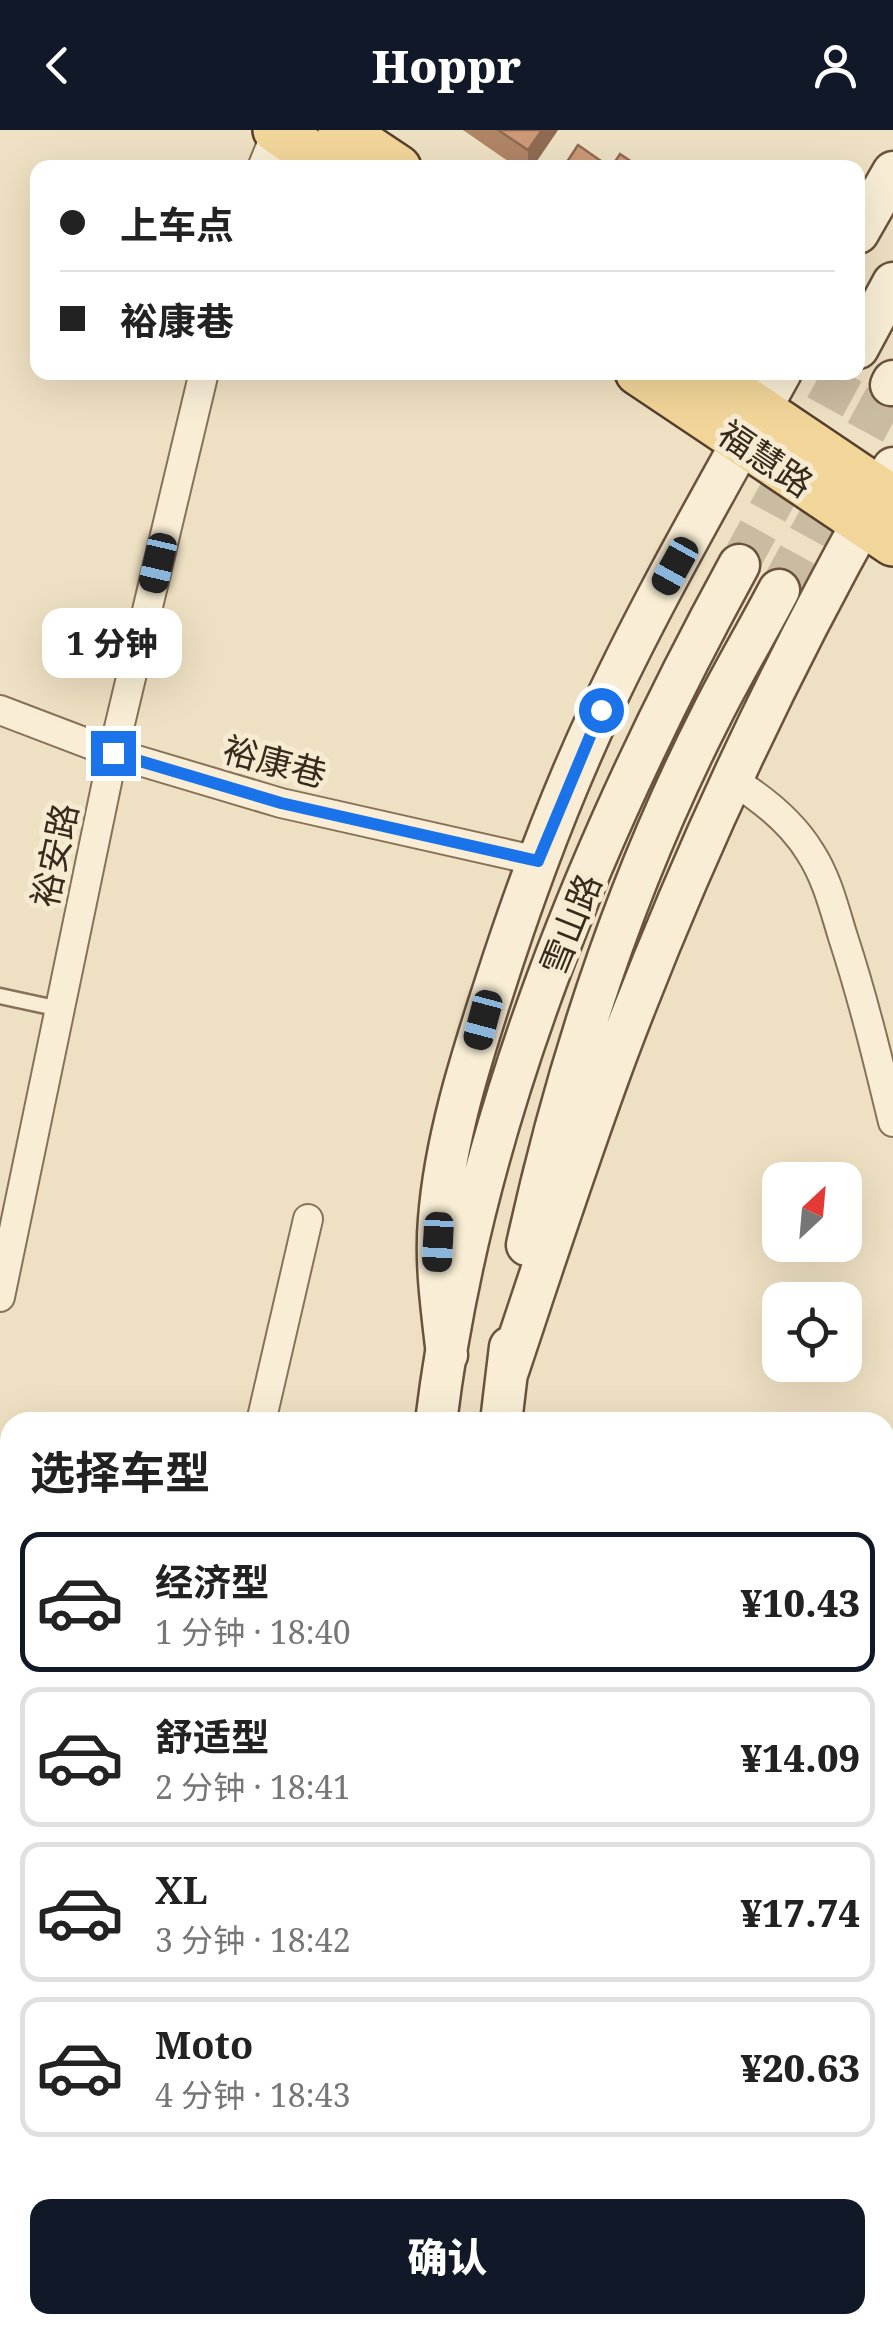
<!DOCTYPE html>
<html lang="zh">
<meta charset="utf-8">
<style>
body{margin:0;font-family:"Noto Serif","Noto Sans SC",serif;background:#f2f2f2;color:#222;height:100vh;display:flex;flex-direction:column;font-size:38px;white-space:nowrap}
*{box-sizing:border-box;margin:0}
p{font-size:32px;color:#767676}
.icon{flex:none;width:55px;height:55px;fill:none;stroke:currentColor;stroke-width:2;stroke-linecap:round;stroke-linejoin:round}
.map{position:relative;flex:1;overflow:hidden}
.details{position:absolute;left:0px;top:1282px;width:895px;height:922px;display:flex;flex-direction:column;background:#fff;border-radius:30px 30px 0 0;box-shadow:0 10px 40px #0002}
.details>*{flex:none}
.hud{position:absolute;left:30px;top:30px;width:835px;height:220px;border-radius:20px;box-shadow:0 10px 40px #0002;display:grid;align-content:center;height:220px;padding:0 30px;background:#fff}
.needle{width:65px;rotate:26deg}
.tools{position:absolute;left:762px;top:1032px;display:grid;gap:20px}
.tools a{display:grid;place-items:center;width:100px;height:100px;border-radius:20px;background:#fff;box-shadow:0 10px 40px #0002;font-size:50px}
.end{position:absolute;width:45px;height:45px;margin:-22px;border:12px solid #1a73e8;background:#fff;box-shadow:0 0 0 5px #fff}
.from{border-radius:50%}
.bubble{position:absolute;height:70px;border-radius:20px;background:#fff;box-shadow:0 10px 40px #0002;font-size:32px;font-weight:800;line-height:70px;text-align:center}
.car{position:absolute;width:30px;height:60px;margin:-30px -15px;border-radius:12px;box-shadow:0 0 8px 2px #0007;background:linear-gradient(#222 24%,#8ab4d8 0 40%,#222 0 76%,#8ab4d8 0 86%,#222 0)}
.hud b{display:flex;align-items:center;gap:35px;height:95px;font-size:38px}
.hud b+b{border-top:2px solid #e0e0e0}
.hud i{width:25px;height:25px;background:#222}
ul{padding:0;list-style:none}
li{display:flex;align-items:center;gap:30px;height:140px;margin:0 20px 15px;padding:0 10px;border:5px solid #e0e0e0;border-radius:20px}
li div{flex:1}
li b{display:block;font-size:38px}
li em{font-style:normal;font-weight:800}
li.selected{border-color:#111827}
li>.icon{width:90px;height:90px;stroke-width:1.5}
h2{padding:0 30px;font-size:45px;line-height:120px}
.action{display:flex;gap:20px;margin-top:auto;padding:20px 30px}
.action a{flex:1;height:115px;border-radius:20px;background:#111827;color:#fff;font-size:40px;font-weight:800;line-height:115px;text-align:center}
header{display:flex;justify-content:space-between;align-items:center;height:130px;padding:0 30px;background:#111827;color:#fff;font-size:45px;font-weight:800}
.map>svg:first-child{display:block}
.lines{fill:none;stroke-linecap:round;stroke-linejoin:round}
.secondary-tunnel{stroke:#cabca1;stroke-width:40;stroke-dasharray:40 20;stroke-linecap:butt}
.service-casing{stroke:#887159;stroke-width:19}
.minor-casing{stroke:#887159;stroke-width:32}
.secondary-casing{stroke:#6a523c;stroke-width:45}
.primary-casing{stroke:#563f2d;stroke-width:50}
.service{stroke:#f9eed5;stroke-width:14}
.minor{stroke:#f9eed5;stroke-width:28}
.secondary{stroke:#f9eed5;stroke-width:40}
.primary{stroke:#f2d599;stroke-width:45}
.wall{fill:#b08466}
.shaded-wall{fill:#906b53}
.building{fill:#cd9977;stroke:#906b53;stroke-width:2.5}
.route{stroke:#1a73e8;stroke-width:12}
.labels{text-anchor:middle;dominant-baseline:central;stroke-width:10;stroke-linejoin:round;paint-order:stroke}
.street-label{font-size:35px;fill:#382a1d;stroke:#f6ebd1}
</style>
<header><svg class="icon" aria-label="back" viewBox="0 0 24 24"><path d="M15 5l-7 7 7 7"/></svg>Hoppr<svg class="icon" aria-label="person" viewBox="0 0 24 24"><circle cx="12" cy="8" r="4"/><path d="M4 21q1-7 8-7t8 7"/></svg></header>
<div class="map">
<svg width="893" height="2204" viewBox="0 0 893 2204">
<rect width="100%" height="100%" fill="#eee0c2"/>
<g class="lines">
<path class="secondary-tunnel" d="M739,435l105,-193
M779,460l112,-205"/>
<g class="service-casing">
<path id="service" d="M0,866l60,13"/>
</g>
<g class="minor-casing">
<path id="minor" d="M262,38l15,-37
M0,580l113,43 168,50 257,58
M732,650c31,19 59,41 78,72 17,26 24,56 33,85 20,61 35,123 50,185
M0,1167l113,-544 91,-381
M261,1292l47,-203
M885,1589l8,2
M885,1959h8
M0,2140l10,3
M256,2195l42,9"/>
</g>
<g class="secondary-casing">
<path id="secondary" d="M858,103l35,-61
M858,218l35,-65
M891,255l2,-4
M527,1115c40,-182 99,-362 184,-529 21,-42 46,-84 68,-126
M447,1225c-5,-45 -12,-90 -8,-136 6,-77 30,-154 54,-228 31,-97 66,-192 109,-283 54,-115 118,-225 179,-336
M507,1244c36,-108 71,-216 111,-323 76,-201 168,-396 275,-583
M436,1292c37,-303 158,-591 303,-857
M501,1292l9,-75
M335,2204l1,-9
M400,2204l1,-9"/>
</g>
<g class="primary-casing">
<path id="primary" d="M276,0l56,38
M341,0l57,38
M638,242l255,171
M704,242l189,127"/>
</g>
<use href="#service" class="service"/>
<use href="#minor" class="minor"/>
<use href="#secondary" class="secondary"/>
<use href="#primary" class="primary"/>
</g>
<path class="wall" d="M463,0h95l-26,38h-14z
M0,1941l10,2v169l-10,-2z"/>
<path class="shaded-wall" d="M542,0h16l-26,38h-4v-18z
M10,1714v25l-10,50v-24z"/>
<path class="building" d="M498,0h44l-14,20z
M578,15l33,23h-48z
M620,24l21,14h-30z
M657,32l9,6h-13z
M0,1626l10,2v86l-10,51z
M0,1941l10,2v145l-10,-2z
M0,2162l10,2v31h162l47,9h-219z"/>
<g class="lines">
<path class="route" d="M113,623l168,50 257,58 63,-151"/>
</g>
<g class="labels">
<g class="street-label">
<text transform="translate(766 328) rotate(34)">福慧路</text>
<text transform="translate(275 631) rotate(15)">裕康巷</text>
<text transform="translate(54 725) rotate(-78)">裕安路</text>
<text transform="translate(570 794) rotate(-68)">雪山路</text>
</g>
</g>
</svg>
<div class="tools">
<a><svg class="needle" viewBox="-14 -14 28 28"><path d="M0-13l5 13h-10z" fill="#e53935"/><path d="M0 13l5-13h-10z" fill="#767676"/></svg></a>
<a><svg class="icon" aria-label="locate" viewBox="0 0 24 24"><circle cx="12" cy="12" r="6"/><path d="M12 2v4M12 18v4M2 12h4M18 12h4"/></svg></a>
</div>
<i class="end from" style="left:601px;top:580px"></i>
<i class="end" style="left:113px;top:623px"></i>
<div class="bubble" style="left:42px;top:478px;width:140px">1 分钟</div>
<i class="car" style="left:158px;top:433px;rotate:193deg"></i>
<i class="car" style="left:675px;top:436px;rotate:209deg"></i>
<i class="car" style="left:483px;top:890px;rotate:195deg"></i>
<i class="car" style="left:438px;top:1112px;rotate:183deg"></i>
<div class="hud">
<b><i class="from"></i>上车点</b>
<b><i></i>裕康巷</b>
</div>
<section class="details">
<h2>选择车型</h2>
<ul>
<li class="selected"><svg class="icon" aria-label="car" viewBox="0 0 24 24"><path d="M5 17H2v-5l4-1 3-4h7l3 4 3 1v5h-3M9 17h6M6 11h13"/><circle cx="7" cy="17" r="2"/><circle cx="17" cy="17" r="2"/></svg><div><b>经济型</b><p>1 分钟 · 18:40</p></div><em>¥10.43</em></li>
<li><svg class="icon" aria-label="car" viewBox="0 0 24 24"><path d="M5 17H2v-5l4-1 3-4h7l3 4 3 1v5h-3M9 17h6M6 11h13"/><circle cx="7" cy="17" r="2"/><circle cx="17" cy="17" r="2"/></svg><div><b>舒适型</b><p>2 分钟 · 18:41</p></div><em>¥14.09</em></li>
<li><svg class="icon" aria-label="car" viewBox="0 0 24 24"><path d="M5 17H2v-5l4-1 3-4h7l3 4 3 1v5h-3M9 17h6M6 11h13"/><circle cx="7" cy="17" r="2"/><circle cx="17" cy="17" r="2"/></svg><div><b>XL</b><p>3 分钟 · 18:42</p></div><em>¥17.74</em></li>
<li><svg class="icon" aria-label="car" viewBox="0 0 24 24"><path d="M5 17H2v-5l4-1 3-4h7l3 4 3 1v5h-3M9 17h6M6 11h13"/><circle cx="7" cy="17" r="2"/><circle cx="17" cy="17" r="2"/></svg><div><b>Moto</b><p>4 分钟 · 18:43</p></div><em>¥20.63</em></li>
</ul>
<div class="action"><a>确认</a></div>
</section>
</div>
